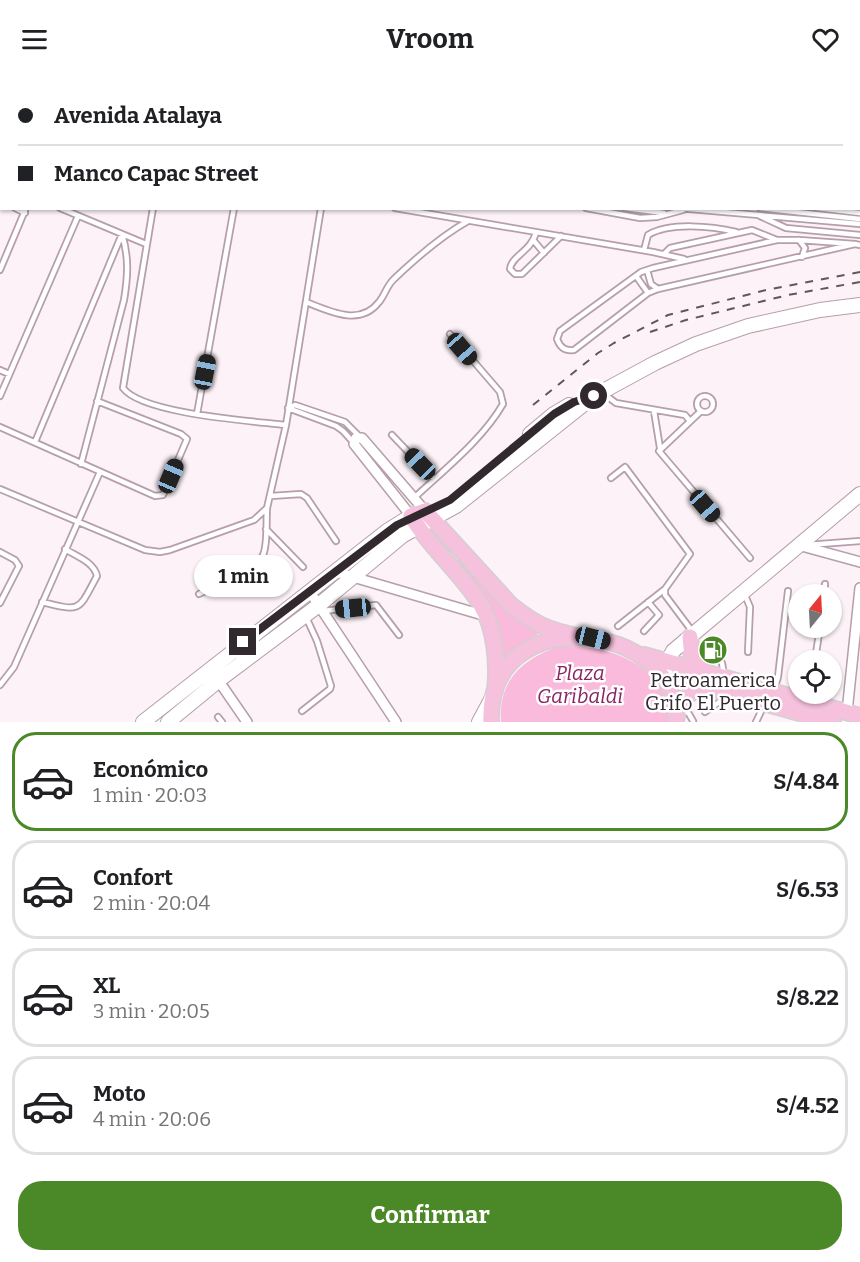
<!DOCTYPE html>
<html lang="es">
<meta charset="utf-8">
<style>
body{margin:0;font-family:Bitter,serif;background:#f2f2f2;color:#202124;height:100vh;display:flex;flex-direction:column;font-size:22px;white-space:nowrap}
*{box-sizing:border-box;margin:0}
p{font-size:20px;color:#757577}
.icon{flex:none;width:33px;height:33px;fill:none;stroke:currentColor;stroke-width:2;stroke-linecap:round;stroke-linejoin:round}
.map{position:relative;height:644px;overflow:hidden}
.sheet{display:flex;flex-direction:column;background:#fff;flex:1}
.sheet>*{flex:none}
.top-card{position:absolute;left:0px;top:0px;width:861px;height:132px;box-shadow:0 2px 4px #0004;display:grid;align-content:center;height:132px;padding:0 18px;background:#fff}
.needle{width:39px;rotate:18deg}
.fabs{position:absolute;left:788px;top:506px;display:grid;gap:12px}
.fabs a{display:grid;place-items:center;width:54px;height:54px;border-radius:50%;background:#fff;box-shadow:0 2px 4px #0004;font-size:30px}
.end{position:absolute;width:27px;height:27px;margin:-14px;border:8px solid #32292e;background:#fff;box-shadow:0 0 0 3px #fff}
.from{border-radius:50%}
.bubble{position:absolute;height:42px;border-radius:21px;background:#fff;box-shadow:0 2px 4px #0004;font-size:20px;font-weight:700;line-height:42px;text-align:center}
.car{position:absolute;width:18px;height:36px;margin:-18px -9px;border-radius:8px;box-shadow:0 0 4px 2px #0007;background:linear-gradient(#222 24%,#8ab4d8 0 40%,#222 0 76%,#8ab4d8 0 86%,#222 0)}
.top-card b{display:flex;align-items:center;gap:21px;height:57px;font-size:22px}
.top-card b+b{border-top:2px solid #e0e0e0}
.top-card i{width:15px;height:15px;background:#202124}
ul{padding:10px 0 0;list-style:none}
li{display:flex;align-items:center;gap:18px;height:99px;margin:0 12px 9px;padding:0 6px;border:3px solid #e0e0e0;border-radius:24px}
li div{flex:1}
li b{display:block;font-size:22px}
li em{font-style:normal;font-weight:700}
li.selected{border-color:#4b8827}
li>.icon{width:54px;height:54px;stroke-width:1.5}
.cta{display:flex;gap:12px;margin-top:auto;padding:12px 18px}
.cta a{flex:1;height:69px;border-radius:24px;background:#4b8827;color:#fff;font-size:24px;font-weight:700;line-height:69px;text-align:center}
header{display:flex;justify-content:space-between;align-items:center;height:78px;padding:0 18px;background:#fff;font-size:27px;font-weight:700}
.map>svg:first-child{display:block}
.green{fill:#f9badb}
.water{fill:#f098c8}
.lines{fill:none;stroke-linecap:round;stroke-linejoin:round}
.lane-casing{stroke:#b69fab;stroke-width:8}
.street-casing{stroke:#b69fab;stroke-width:12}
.secondary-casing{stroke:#b69fab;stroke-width:16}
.primary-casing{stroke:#d2d0d1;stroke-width:18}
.lane{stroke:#fff;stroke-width:4.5}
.street{stroke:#fff;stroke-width:9}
.secondary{stroke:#fff;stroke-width:14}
.primary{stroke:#f5c1dd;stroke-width:15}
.rail{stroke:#60575c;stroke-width:2;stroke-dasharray:8 8;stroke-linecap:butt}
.route{stroke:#32292e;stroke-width:8}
.labels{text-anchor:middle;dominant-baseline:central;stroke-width:5;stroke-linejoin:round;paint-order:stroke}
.park-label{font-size:20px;font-style:italic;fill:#892464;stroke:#fff}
.poi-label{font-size:20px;fill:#32292e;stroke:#fff}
</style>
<header><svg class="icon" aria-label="menu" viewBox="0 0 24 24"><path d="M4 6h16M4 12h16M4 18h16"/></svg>Vroom<svg class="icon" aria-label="heart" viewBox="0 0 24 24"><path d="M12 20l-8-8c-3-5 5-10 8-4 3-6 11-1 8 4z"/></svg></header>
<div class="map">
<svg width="860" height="644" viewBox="0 0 860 644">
<rect width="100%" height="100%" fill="#fcf2f7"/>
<path class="green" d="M459,481l62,61 19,13 -29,18 -9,12 -2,-29 -15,-34 -32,-36z
M561,568c35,-1 81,9 100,44 5,10 6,21 7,32h-167c-3,-42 22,-64 60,-76z"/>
<path class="water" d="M0,0h60l-58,2 -1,93z"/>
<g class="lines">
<g class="lane-casing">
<path id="lane" d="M349,0v2
M533,0l7,2
M80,2l1,-2
M147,2l1,-2
M211,2v-2
M255,2v-2
M341,2l1,-2
M633,2v-2
M0,124h2
M15,130l10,5
M60,130l86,36
M153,130l-30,180c19,26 130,33 163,37
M395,130l258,44 31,7
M586,130l54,10 17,-1 26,-7
M625,130l39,5
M678,130l182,16
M760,130l100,11
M817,130l43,5
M760,138l26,12 74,7
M536,154c-4,19 -25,24 -26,37l5,5h7l39,-38
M799,162l6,8 -3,9
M534,163l10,12
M855,166l-197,45 -10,4 -74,57c-10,1 -14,-3 -17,-11l3,-8 81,-59 12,-4 124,-28h22l56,4 5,1
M644,172l4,-15c22,-13 64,-9 88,-3
M664,176l6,-6 82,-18 25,10
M0,192l26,-62
M647,192l4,14 7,5
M636,198l12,17
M306,224c23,9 54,25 73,0 6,-7 8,-17 15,-23 21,-20 49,-44 74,-58
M0,292l9,4
M604,316l12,9 69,12 5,6
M697 326a8 8 0 1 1 16 0a8 8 0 1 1-16 0Z
M0,318l78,-180
M288,330l7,-3 6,2 44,15 15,15
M288,330l48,18 7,5 10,11
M654,333l6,37
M701,333l-42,40 91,107
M197,336l37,-206
M0,349l155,69 8,-1 24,-56 -6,-5 -84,-33
M392,357l42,44
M35,364l87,-208
M81,386l43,-164c4,-24 5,-43 -2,-66
M611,400l14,-11 65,87 -25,35v6l27,36
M0,411l145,61 15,2 10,-2 84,-30 13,-12 19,-83 35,-217
M271,418l30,-2 6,4 29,43
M414,420c30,-28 69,-59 89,-94l-3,-12 -50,-58
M266,451l37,38
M807,467l53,-4
M0,474l15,8 4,6 -19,37
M744,515l6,14 -2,45
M199,516c16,-8 57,-21 64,-39 5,-11 3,-34 4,-47
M824,516l1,-10
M42,524c40,10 36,9 55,-26 -3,-14 -21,-20 -32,-27
M323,533l53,-6 23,30
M618,548l47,-37
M644,553l15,-16 -11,-13
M717,579l5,6 2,12
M815,582l5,-33
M0,607l14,-18 86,-195
M774,612l4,-13 10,-86
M682,629l7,7 4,7
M302,633l28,-22 1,-3 -14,-45 -11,-24
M705,634l20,-14
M218,639l4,5
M756,644l8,-17"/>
</g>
<g class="street-casing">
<path id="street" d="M678,0l1,2
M787,2v-2
M812,2v-2
M860,8v1
M411,438l-57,-72 2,-6h6l63,73
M798,467l62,17
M336,494l150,44
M310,514l86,130
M216,599l31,45
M847,634l13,-124"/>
</g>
<g class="secondary-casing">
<path id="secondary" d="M530,356l24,-20 15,-9
M665,594l2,-10 6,-11 187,-157
M143,644l244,-191 24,-15
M168,644l51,-42 100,-75 83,-69 54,-30 138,-110 61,-33 41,-19 52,-18 72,-16 40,-5
M479,644l14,-26"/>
</g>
<g class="primary-casing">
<path id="primary" d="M690,559l2,20 14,15
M644,577l216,61
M495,613c3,-28 0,-62 -14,-86 -20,-32 -50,-56 -70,-89l14,-5 86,94c24,19 36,25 66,31
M677,638c3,-20 15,-27 34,-27l122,33
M491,644c-5,-123 189,-102 185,0"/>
</g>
<use href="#lane" class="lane"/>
<use href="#street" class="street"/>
<use href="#secondary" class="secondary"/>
<use href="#primary" class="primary"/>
<path class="rail" d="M650,254l36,-12 102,-25 72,-13
M533,327l65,-52 16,-10 54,-28 98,-25 94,-18"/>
</g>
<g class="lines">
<path class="route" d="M243,564l154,-117 53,-25 104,-86 20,-12 20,-6"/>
</g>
<defs>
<g id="fuel-disc" transform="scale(1.5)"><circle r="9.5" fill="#4b8827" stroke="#fff"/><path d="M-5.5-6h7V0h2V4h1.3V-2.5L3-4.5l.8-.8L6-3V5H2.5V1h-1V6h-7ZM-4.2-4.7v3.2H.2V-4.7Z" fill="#fff"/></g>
</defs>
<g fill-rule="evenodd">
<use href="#fuel-disc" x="713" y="572"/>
</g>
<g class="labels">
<g class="park-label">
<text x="580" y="595">Plaza<tspan x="580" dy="23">Garibaldi</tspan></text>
</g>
<g class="poi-label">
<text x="713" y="602">Petroamerica<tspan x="713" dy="23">Grifo El Puerto</tspan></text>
</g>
</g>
</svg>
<div class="fabs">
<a><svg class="needle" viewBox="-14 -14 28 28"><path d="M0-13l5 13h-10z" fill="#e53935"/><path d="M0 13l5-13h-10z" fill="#757577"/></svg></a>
<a><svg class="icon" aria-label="locate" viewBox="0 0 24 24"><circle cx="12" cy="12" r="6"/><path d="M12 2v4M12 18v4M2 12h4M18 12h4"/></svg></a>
</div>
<i class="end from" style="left:594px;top:318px"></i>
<i class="end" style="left:243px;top:564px"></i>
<div class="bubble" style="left:194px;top:477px;width:99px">1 min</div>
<i class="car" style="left:462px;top:271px;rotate:139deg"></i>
<i class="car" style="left:205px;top:294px;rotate:11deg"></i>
<i class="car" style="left:420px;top:386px;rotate:316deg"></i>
<i class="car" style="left:171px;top:398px;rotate:23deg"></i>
<i class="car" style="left:705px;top:428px;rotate:139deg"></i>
<i class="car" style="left:353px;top:530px;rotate:264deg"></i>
<i class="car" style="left:593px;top:560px;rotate:104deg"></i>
<div class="top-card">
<b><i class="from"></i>Avenida Atalaya</b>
<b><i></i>Manco Capac Street</b>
</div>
</div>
<section class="sheet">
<ul>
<li class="selected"><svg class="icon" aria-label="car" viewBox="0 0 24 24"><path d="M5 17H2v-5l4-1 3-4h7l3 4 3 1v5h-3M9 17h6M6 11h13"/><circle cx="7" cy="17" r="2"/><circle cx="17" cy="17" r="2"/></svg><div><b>Económico</b><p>1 min · 20:03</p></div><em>S/4.84</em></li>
<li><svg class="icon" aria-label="car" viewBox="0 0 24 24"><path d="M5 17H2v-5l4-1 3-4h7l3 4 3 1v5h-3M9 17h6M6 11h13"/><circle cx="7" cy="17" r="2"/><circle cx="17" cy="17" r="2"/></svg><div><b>Confort</b><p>2 min · 20:04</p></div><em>S/6.53</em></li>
<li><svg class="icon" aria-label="car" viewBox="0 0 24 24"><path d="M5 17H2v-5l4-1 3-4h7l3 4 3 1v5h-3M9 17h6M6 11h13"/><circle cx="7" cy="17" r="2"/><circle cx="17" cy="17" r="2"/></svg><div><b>XL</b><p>3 min · 20:05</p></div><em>S/8.22</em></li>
<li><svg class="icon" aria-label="car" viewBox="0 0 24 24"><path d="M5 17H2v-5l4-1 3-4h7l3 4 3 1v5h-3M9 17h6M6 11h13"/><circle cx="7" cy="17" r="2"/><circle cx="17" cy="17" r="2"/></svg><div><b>Moto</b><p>4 min · 20:06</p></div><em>S/4.52</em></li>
</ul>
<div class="cta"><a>Confirmar</a></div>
</section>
